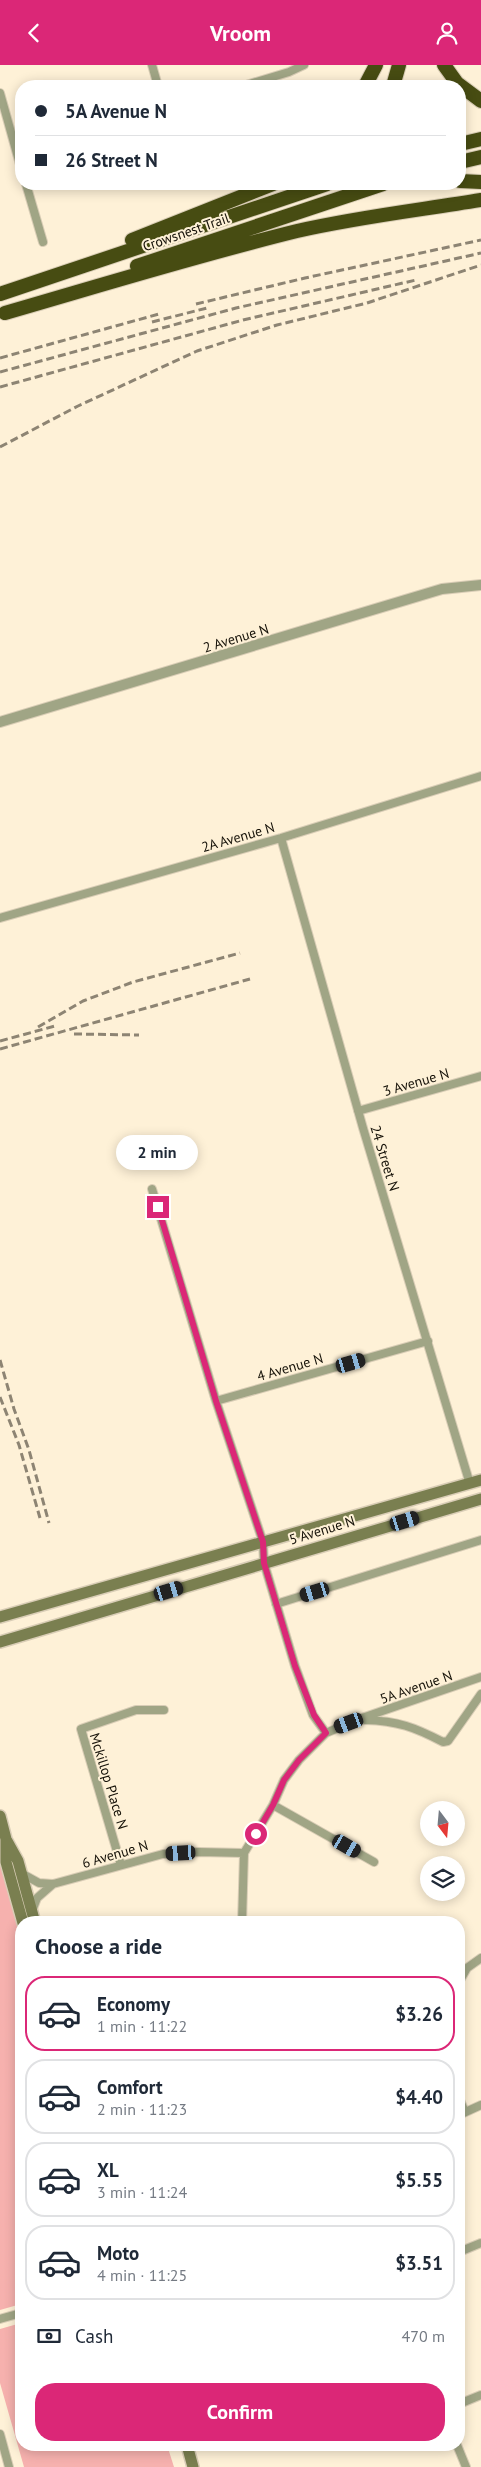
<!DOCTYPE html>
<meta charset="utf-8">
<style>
body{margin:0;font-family:"PT Sans",sans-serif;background:#f6f6f7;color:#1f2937;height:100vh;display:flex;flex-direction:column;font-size:19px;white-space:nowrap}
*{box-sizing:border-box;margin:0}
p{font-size:16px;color:#747a83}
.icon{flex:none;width:28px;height:28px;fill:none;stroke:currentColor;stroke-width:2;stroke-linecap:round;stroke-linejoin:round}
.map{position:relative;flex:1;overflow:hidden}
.sheet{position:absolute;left:15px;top:1851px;width:450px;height:535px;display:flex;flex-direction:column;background:#fff;border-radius:20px;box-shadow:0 2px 12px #0003}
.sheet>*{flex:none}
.hud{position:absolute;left:15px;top:15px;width:451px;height:110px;border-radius:20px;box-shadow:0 2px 12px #0003;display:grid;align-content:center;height:110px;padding:0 20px;background:#fff}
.needle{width:32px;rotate:164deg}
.controls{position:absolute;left:420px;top:1736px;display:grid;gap:10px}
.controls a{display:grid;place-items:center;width:45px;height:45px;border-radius:50%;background:#fff;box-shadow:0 2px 12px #0003;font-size:25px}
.end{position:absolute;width:22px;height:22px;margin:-11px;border:6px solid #db2777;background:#fff;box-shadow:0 0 0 2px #fff}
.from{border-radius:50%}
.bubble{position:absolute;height:35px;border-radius:18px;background:#fff;box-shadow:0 2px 12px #0003;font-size:16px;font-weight:600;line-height:35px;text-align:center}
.car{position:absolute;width:15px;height:30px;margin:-15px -8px;border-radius:6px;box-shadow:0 0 4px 1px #0007;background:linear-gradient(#222 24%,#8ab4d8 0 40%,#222 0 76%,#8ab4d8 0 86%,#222 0)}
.hud b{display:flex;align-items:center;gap:18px;height:48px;font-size:19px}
.hud b+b{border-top:1px solid #e0e1e3}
.hud i{width:12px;height:12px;background:#1f2937}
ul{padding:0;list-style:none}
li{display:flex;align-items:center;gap:15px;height:75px;margin:0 10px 8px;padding:0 10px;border:2px solid #e0e1e3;border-radius:20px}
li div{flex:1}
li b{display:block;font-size:19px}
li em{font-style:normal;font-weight:600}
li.selected{border-color:#db2777}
li>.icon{width:45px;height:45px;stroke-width:1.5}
h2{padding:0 20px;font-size:22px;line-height:60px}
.pay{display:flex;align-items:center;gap:12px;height:55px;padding:0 20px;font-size:19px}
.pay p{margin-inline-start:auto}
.button{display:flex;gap:10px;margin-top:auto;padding:10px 20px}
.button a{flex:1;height:58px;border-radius:20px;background:#db2777;color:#fff;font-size:20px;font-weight:600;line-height:58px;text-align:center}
header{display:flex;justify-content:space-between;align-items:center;height:65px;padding:0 20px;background:#db2777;color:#fff;font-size:22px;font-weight:600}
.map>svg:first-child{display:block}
.green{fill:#f6b1ae}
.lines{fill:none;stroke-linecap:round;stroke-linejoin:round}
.minor-casing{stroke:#d9cdb6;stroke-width:10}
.tertiary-casing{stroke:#d9cdb6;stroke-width:12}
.secondary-casing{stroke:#d9cdb6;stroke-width:14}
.motorway-casing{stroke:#d9cdb6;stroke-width:16}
.minor{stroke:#a0a585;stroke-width:8}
.tertiary{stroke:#a0a585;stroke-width:10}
.secondary{stroke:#7a7f50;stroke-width:11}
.motorway{stroke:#474c12;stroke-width:14}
.rail{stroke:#8d8473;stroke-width:3;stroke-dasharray:8 4;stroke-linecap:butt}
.route{stroke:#db2777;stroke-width:6}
.labels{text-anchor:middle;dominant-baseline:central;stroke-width:4;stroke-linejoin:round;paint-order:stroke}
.street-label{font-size:14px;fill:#141007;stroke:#fef1d7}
</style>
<header><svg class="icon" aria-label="back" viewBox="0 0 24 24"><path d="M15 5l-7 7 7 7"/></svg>Vroom<svg class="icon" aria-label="person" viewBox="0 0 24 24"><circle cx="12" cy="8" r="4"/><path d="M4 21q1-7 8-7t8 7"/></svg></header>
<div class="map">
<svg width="481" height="2402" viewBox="0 0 481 2402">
<rect width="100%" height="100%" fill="#fef1d7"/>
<path class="green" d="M0,1788l21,76v375l-21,6z
M21,2258v122h146l7,22h-150l-24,-84v-54z"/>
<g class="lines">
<g class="minor-casing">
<path id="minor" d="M152,0l6,21
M243,21l46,-14 15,-7
M0,28l21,75
M26,119l17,58
M281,773l82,290 107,356
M0,853l281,-80 200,-62
M358,1046l123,-35
M152,1124l64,212 47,141 1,21 31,103 18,49 13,18
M216,1336l212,-60
M276,1539l205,-64
M365,1655c33,1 49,7 78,22l5,-1 33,-47
M273,1740l101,57
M244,1788l29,-48 11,-25 15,-20 27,-27 33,-14 122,-42
M121,1800l-40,-136 55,-19h28
M21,1808l18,10 14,1 110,-30 36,-2 45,1
M32,1846l5,-13 16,-14
M242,1858l2,-70
M459,1917l8,-14 14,-10
M459,2033l6,14
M459,2050l22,-10
M459,2187l22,-9
M0,2254l21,-6
M459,2339l22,-9
M0,2369l9,33
M457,2380l9,22"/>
</g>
<g class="tertiary-casing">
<path id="tertiary" d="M0,657l442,-133 39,-4"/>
</g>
<g class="secondary-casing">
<path id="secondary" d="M0,1552l481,-137
M0,1577l481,-143
M0,1751l6,23v23l17,61
M7,1776l11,20 17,62
M187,2380l6,22"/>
</g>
<g class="motorway-casing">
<path id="motorway" d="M444,0l13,18 24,18
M365,21l11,-21
M393,21l6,-21
M460,79l21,-5
M460,97l21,-5
M460,116l21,1
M132,175l141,-56
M137,201l246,-82
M0,229l327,-110
M5,248c97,-28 194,-58 292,-82 61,-14 123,-21 184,-31"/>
</g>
<use href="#minor" class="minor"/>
<use href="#tertiary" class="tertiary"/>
<use href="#secondary" class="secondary"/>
<use href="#motorway" class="motorway"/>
<path class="rail" d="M196,239l109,-26 176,-38
M152,257l55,-14
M0,293l159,-44
M0,307l236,-64 245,-55
M0,322l243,-67 173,-40
M0,382l78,-41 119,-55 80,-26 90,-22 114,-38
M38,962l45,-26 50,-19 107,-29
M74,969l65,1
M0,976l55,-15
M0,984l250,-70
M0,1295l14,49 15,41 20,73
M0,1332l19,48 21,73"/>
</g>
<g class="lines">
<path class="route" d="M158,1142l58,194 47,141 1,21 31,103 19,49 12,18 -27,27 -15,20 -11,25 -17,29"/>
</g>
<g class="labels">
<g class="street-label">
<text transform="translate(186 167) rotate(-19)">Crowsnest Trail</text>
<text transform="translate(236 573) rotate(-17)">2 Avenue N</text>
<text transform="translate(238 772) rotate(-16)">2A Avenue N</text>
<text transform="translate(416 1017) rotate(-16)">3 Avenue N</text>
<text transform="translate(385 1093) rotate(73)">24 Street N</text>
<text transform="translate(290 1302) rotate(-16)">4 Avenue N</text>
<text transform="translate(322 1465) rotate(-17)">5 Avenue N</text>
<text transform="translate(416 1622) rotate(-19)">5A Avenue N</text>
<text transform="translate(109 1716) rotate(73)">Mckillop Place N</text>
<text transform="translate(115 1789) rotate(-16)">6 Avenue N</text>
</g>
</g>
</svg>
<div class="controls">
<a><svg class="needle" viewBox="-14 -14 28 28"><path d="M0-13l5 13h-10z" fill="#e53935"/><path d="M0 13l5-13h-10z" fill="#747a83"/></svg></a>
<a><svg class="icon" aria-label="layers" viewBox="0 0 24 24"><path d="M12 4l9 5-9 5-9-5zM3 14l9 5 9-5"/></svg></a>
</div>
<i class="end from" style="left:256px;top:1769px"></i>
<i class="end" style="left:158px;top:1142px"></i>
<div class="bubble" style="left:116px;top:1070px;width:82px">2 min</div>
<i class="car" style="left:351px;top:1298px;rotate:74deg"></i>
<i class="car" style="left:405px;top:1456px;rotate:73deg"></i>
<i class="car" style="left:169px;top:1526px;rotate:73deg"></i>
<i class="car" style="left:315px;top:1527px;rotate:253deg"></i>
<i class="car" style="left:349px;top:1658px;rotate:250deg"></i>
<i class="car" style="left:347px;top:1781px;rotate:120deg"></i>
<i class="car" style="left:181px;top:1788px;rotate:267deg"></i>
<div class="hud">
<b><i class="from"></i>5A Avenue N</b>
<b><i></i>26 Street N</b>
</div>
<section class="sheet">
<h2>Choose a ride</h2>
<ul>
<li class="selected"><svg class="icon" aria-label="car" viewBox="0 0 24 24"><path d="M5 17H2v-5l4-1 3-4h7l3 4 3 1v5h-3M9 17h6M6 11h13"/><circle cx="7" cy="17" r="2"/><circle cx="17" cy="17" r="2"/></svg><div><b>Economy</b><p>1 min · 11:22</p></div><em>$3.26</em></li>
<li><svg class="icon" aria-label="car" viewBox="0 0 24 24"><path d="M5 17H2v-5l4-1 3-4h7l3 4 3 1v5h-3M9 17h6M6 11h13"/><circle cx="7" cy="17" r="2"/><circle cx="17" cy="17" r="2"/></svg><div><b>Comfort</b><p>2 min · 11:23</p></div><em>$4.40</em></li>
<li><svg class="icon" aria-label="car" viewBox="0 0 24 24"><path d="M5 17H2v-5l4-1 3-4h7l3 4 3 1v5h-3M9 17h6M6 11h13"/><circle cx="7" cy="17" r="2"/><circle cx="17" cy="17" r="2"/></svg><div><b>XL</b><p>3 min · 11:24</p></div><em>$5.55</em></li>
<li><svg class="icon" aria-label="car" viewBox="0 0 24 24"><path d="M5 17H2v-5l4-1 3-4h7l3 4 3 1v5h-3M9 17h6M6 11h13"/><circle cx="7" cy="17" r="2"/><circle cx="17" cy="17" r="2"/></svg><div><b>Moto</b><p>4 min · 11:25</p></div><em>$3.51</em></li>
</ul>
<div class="pay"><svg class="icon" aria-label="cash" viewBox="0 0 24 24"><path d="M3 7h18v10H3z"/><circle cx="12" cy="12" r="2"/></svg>Cash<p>470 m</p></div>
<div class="button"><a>Confirm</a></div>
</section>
</div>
